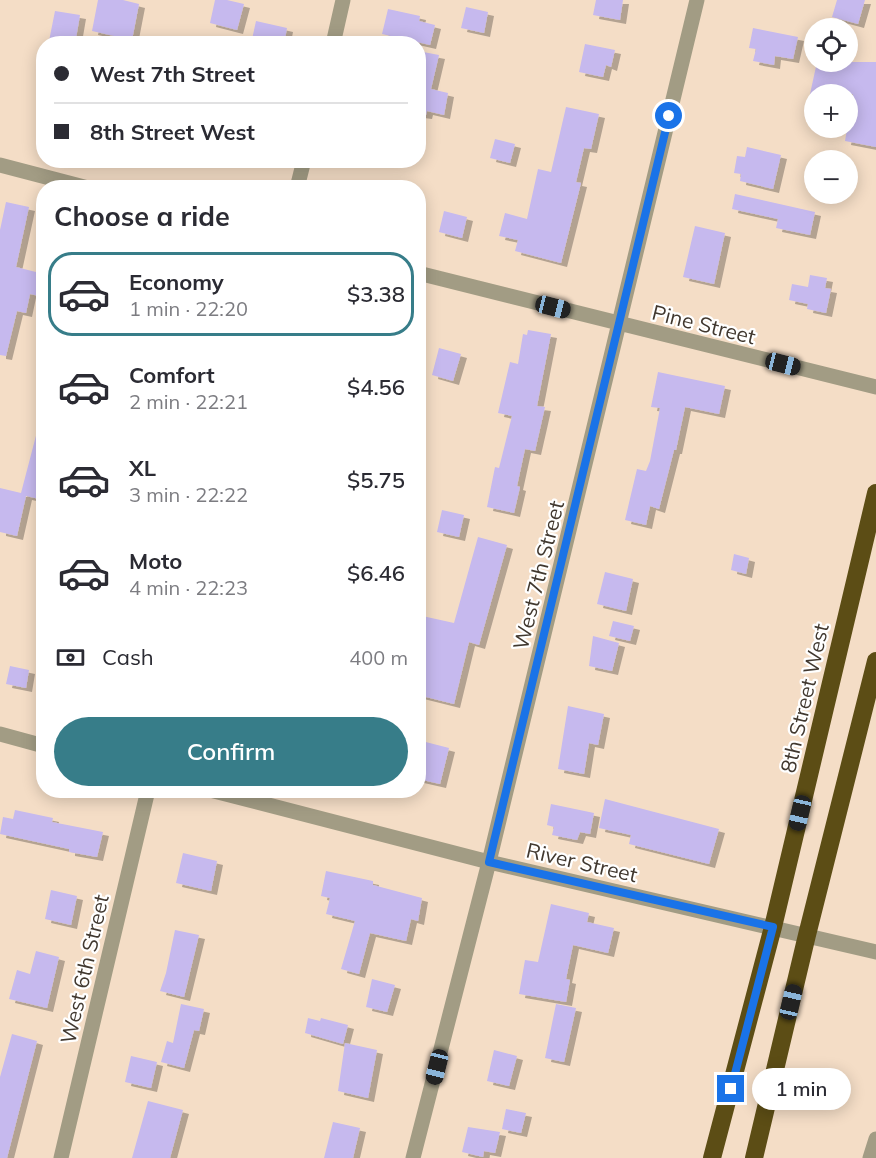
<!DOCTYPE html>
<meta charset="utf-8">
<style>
body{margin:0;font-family:Mulish,sans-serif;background:#f2f2f3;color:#2b2b33;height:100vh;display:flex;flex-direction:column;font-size:22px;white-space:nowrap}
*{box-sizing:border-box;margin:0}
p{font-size:20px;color:#7c7c81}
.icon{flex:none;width:33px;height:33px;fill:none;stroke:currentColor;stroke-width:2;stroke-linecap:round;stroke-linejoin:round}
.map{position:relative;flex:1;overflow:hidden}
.side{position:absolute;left:36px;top:180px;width:390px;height:618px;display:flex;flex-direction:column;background:#fff;border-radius:24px;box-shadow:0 3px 15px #0003}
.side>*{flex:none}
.hud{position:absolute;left:36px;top:36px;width:390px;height:132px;border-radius:24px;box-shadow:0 3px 15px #0003;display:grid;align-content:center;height:132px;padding:0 18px;background:#fff}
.buttons{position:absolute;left:804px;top:18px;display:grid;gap:12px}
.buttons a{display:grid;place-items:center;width:54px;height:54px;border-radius:50%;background:#fff;box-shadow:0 3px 15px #0003;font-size:30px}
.end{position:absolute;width:27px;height:27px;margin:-14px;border:8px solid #1a73e8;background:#fff;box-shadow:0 0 0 3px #fff}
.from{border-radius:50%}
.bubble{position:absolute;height:42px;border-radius:21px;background:#fff;box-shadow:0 3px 15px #0003;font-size:20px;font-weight:600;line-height:42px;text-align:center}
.car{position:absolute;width:18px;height:36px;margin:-18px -9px;border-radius:8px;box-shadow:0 0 4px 2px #0007;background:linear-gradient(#222 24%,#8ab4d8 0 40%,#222 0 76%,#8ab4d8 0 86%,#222 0)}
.hud b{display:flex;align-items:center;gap:21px;height:57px;font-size:22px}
.hud b+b{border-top:2px solid #e1e1e2}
.hud i{width:15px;height:15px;background:#2b2b33}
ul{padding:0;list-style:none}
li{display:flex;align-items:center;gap:18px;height:84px;margin:0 12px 9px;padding:0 6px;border:3px solid transparent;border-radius:24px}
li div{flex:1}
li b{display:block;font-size:22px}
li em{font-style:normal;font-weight:600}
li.on{border-color:#377d89}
li>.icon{width:54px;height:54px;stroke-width:1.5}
h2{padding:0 18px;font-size:27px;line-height:72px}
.pay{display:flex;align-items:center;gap:15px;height:66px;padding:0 18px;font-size:22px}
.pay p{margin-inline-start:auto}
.cta{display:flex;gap:12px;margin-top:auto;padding:12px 18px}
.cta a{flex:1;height:69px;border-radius:36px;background:#377d89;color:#fff;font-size:24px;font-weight:600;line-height:69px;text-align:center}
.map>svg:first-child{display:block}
.building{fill:#c6b9ee;filter:url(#shadow)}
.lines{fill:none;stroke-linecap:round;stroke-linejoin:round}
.minor{stroke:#a29c84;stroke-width:15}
.highway{stroke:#5c4d15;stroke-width:18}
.route{stroke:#1a73e8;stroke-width:8}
.labels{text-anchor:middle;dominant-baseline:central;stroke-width:4.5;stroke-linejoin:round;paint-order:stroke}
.street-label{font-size:21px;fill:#41382f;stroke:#fff}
</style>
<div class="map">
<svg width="876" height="1158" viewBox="0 0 876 1158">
<defs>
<filter id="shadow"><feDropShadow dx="6" dy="4" stdDeviation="0" flood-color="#0004"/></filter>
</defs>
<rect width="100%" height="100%" fill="#f4ddc6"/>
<path class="building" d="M98,0h25l16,4 -7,36 -40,-9z
M215,0h12l17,4 -7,26 -27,-7z
M596,0h27l-3,20 -27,-5z
M837,0h28l-7,24 -26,-7z
M466,7l22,5 -4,21 -23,-5z
M388,9l32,7 -1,5 16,4 -5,20 -48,-11z
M55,11l25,4 -5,29 -26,-3z
M256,21l31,7 -3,16h-33z
M753,28l45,9 -5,22 -18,-3 -1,9 -21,-4 3,-12 -7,-1z
M585,44l30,6 -4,17 -5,-2 -3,12 -24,-5z
M418,51l21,4 -8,34 17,4 -4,22 -17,-4 -1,4 -8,-1z
M817,62h59v85l-31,-6 8,-47h-43z
M566,107l33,7 -8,35 -7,-1 -8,34 5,1 -20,80 -46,-12 3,-11 -19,-4 6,-23 22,6 11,-50 13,3z
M495,139l20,5 -5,19 -20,-5z
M747,147l34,8 -8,34 -33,-8 1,-7 -7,-1 3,-17 8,1z
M735,194l80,18 -5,23 -34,-7 2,-9 -46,-10z
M6,202l23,5 -13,60 28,7v23l-14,-3 -4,19 -9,-2 -11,45 -6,-1v-125z
M444,211l23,6 -5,21 -23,-6z
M695,226l30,7 -11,51 -31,-7z
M810,275l17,3 -2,10 6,1 -5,24 -19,-4 1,-5 -19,-4 3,-16 16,3z
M528,330l23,4 -14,72 8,1 -10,44 -10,-2 -8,37 3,1 -6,26 -27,-6 8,-40 4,1 13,-52 -14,-3 12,-51 8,2 5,-30 4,1z
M439,348l22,6 -8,27 -21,-6z
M658,372l67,14 -6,28 -34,-7 -9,43h-2l-15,59 -9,-3 -4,19 -21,-5 12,-51 9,2 4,-10 10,-53 -9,-1z
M38,428l6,1v71l-18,-4 -9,40 -17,-4v-44l21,5z
M442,510l22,5 -5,22 -22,-5z
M478,537l29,8 -28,100 -10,-3 -15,62 -36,-9v-80l36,8z
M734,554l15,4 -3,16 -15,-4z
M605,572l28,7 -7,32 -29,-7z
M613,621l21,5 -4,15 -21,-5z
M593,636l26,7 -7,28 -23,-5z
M10,666l19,4 -3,18 -20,-4z
M568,706l36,8 -6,31 -9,-2 -5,31 -26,-5z
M418,740l31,8 -9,36 -22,-5z
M605,799l114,30 -10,35 -80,-20 2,-9 -32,-7z
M551,804l43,9 -4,21 -10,-2 -3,8 -25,-5 2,-8 -7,-2z
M15,810l38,8 -1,4 51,10 -6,25 -28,-5v-3l-69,-15 3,-17 10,2z
M183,853l34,8 -6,30 -35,-8z
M326,871l47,10v4l49,13 -4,23 -7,-2 -5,22 -36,-8 -11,41 -18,-5 14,-48 -29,-7 4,-16 -9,-2z
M51,890l26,6 -6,29 -26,-6z
M551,904l38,9 -2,9 27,6 -6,25 -35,-8 -7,34 4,1 -4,22 -47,-8 6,-34 13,2z
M175,930l24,5 -15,62 -24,-6 6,-18z
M36,951l23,6 -12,51 -38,-9 8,-29 13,4z
M372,979l23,6 -8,27 -21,-5z
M181,1004l23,5 -5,22 -5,-1 -10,38 -23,-6 6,-21 6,2z
M556,1004l20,4 -12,54 -19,-4z
M308,1018l12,3 1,-3 27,7 -5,19 -38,-11z
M12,1034l25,7 -30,117h-7v-81z
M345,1043l32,7 -9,48 -30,-7z
M494,1050l23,6 -8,30 -22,-5z
M131,1056l26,6 -6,26 -26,-6z
M148,1101l35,9 -13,48h-38z
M506,1109l20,4 -5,20 -19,-4z
M333,1122l27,6 -7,30h-29z
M468,1127l32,5 -5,21 -11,-2 -1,6 -21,-5z"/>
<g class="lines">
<path class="minor" d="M333,44l10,-44
M0,165l88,23
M297,188l7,-28
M418,273l458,114
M0,734l44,12
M210,790l279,72 387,90
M61,1158l87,-368
M413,1158l76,-296 208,-862
M870,1158l6,-19"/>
<path class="highway" d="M712,1158l61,-231 103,-434
M754,1158l53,-223 69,-274"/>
</g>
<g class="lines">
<path class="route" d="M669,116l-180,746 284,65 -42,162"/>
</g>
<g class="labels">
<g class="street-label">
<text transform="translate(704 324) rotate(14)">Pine Street</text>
<text transform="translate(538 575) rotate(-76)">West 7th Street</text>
<text transform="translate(804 698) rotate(-77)">8th Street West</text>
<text transform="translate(582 862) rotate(13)">River Street</text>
<text transform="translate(84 969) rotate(-77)">West 6th Street</text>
</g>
</g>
</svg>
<div class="buttons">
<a><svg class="icon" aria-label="locate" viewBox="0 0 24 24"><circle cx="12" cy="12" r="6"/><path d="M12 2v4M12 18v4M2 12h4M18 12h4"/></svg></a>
<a>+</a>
<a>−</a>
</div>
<i class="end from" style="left:669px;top:116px"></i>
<i class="end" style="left:731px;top:1089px"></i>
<div class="bubble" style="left:752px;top:1068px;width:99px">1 min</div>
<i class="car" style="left:553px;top:307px;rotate:104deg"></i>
<i class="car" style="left:783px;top:364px;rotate:104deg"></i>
<i class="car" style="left:800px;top:813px;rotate:193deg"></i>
<i class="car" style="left:791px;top:1002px;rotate:13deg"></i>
<i class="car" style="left:437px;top:1067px;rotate:194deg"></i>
<div class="hud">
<b><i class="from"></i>West 7th Street</b>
<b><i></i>8th Street West</b>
</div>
<section class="side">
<h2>Choose a ride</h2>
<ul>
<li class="on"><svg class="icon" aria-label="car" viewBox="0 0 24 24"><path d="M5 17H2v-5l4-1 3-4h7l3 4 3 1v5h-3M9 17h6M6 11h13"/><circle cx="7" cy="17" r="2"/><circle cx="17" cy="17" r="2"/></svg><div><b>Economy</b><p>1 min · 22:20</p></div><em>$3.38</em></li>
<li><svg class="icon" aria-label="car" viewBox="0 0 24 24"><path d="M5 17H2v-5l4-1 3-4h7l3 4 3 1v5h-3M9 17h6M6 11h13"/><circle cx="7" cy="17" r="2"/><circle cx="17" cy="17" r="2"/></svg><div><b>Comfort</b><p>2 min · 22:21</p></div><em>$4.56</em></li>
<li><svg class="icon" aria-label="car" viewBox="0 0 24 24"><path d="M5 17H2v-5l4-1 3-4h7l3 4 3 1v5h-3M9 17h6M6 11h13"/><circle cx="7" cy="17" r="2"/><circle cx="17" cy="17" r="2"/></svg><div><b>XL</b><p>3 min · 22:22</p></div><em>$5.75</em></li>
<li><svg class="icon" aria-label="car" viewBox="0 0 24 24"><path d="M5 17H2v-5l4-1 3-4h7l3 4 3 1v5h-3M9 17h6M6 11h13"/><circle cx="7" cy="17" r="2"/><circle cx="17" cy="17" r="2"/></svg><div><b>Moto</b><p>4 min · 22:23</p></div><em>$6.46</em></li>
</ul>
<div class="pay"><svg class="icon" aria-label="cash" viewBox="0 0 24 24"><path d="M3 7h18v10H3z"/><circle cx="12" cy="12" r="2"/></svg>Cash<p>400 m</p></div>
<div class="cta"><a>Confirm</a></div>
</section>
</div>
